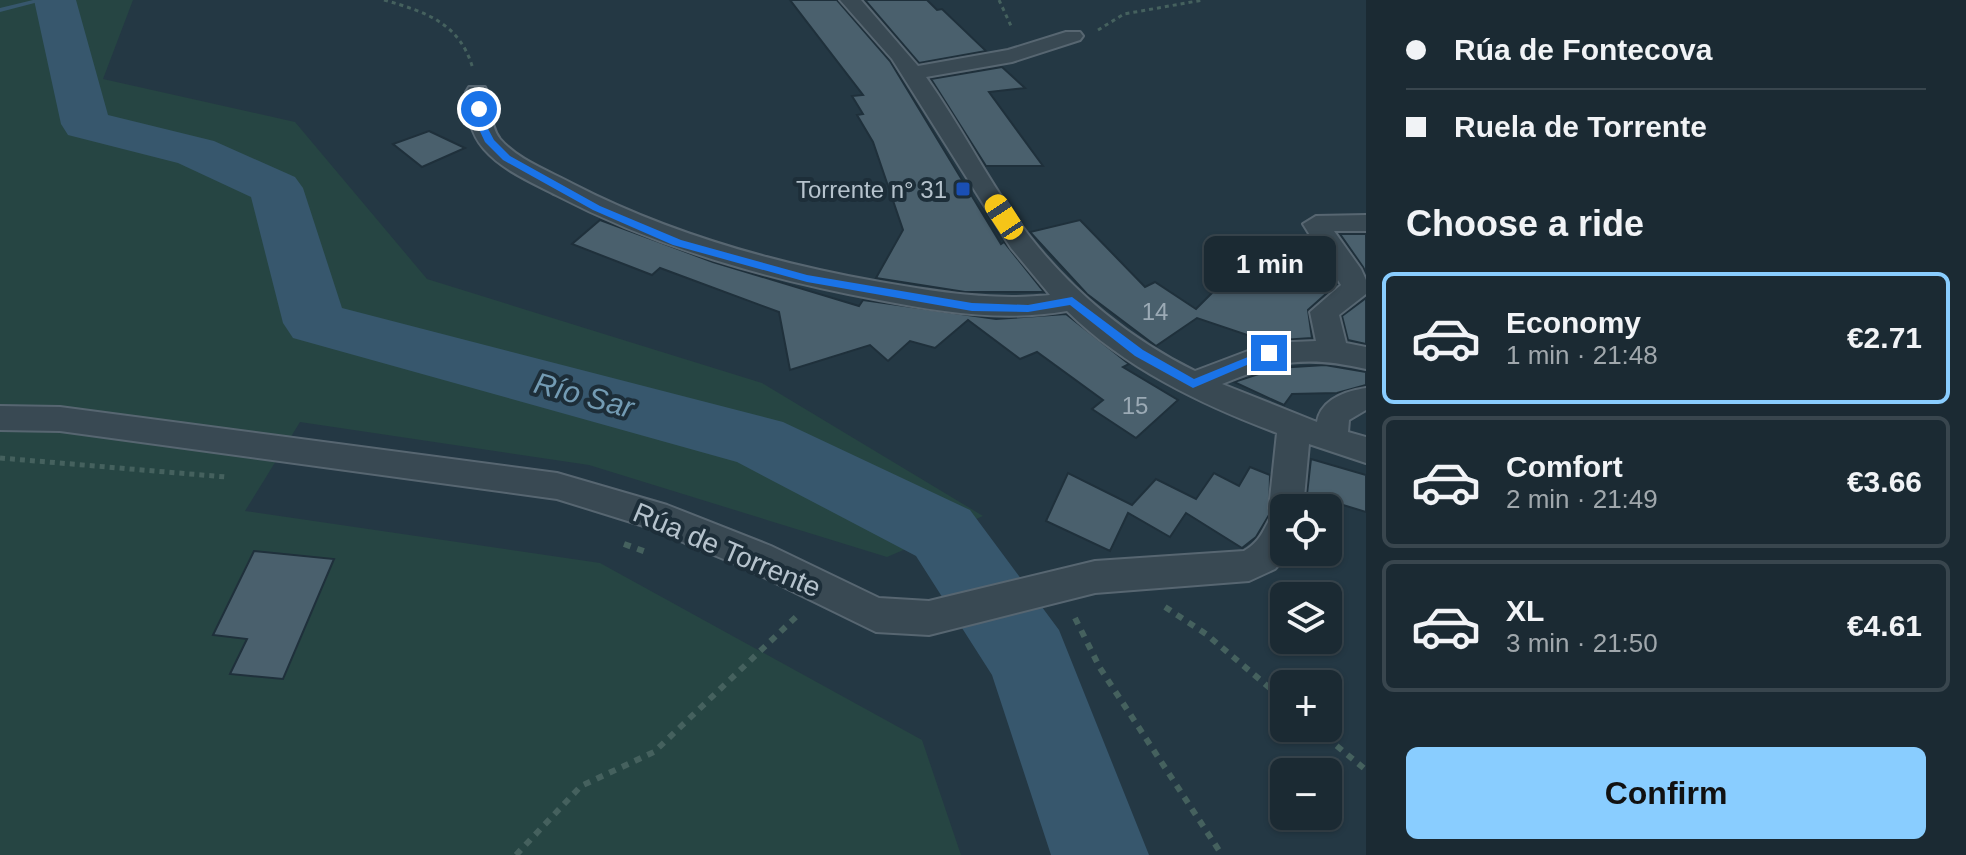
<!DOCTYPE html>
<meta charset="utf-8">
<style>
body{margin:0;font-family:Arial,sans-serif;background:#24323b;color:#f1f3f6;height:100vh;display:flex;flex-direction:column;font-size:30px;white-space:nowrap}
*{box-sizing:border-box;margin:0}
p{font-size:26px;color:#a0a7ac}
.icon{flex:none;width:44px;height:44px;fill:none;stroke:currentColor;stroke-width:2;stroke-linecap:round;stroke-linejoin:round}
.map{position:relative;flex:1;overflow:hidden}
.drawer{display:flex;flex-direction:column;background:#1b2a33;width:600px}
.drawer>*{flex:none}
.top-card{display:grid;align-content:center;height:176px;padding:0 40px;background:#1b2a33}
.tools{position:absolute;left:1270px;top:494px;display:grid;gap:16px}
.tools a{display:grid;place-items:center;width:72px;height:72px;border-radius:12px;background:#1b2a33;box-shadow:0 2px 6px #0004,0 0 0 2px #39464e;font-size:40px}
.end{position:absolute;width:36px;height:36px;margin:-18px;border:10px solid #1a73e8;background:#fff;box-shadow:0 0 0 4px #fff}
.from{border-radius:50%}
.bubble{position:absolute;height:56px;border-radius:12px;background:#1b2a33;box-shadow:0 2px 6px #0004,0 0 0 2px #39464e;font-size:26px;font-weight:800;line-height:56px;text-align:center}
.car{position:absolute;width:24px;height:48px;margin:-24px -12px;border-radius:10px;box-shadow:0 0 6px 2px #0007;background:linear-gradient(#f5c518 24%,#345 0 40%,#f5c518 0 76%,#345 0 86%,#f5c518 0)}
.top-card b{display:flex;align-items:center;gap:28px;height:76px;font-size:30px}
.top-card b+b{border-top:2px solid #39464e}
.top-card i{width:20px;height:20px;background:#f1f3f6}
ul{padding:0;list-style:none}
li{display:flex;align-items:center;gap:24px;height:132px;margin:0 16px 12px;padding:0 24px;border:4px solid #39464e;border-radius:12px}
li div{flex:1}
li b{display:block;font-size:30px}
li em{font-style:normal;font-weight:800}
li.on{border-color:#89cdff}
li>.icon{width:72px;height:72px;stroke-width:1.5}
h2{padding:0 40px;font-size:36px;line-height:96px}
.cta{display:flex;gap:16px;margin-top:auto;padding:16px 40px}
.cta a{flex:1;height:92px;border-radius:12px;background:#89cdff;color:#111;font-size:32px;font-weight:800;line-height:92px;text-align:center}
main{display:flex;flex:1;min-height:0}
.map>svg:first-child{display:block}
.green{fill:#264543}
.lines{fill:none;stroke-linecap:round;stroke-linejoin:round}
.stream{fill:#37576d;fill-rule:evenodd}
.river{fill:#37576d;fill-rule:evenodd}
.building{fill:#4a606d;stroke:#1f303b;stroke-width:2}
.minor-casing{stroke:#576671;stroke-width:4}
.path-far2{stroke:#45615e;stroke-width:3;stroke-dasharray:4 4;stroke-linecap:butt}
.path-far1{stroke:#45615e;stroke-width:5;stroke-dasharray:5 5;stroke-linecap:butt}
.path{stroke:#45615e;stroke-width:6;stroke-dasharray:7 7;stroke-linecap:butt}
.minor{fill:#394953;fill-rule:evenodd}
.route{fill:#1a73e8}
.transit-dot{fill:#1a4fb4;stroke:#1d2e39;stroke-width:3}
.labels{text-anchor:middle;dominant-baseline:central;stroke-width:8;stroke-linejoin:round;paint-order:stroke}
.far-poi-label{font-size:24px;fill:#b6c3cd;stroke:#1d2e39;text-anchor:end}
.number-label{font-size:24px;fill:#9baab5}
.street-label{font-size:28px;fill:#b6c3cd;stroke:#1d2e39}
.water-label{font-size:30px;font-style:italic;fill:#739bb3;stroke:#1d2e39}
</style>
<main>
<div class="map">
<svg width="1366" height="855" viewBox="0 0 1366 855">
<rect width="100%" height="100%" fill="#243844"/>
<path class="green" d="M0,0h133l-30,79 192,43 132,157 335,104 221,133 -96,41 -298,-92 -289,-43 -55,89 355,52 322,177 39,115h-961z"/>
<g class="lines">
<path class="stream" d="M33,0h13l-46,12v-4z"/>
<path class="river" d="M34,0h42l32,115 106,26 81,36 8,11 39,120 441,114 187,88 89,120 90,225h-98l-59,-180 -76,-119 -179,-94 -444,-124 -10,-15 -32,-126 -73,-34 -110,-28 -7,-11z"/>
</g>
<path class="building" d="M790,0h47l53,61 111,183 3,-2 40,50h-79l-89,-14 27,-48 -30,-88 -16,-27 6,-1 -11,-18 11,-1z
M865,0h62l10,10 5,-1 44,42 -67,12z
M1002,67l23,21 -36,4 54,74h-57l-55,-87z
M429,131l36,17 -43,19 -29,-23z
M600,220l113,42 146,44 4,-6 133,19 70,-5 63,50 -6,3 55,33 -42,38 -44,-29 11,-9 -66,-48 -17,7 -52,-39 -33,28 -25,-7 -22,20 -18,-16 -80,25 -11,-58 -119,-44 -8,7 -80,-31z
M1080,220l65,67 10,-5 41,27 43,-43 30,15 10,-26 50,17 8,12 -29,26 4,28 -47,3 -68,-23 -41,28 -69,-52 -57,-62z
M1340,234h26v39l-3,-6z
M1366,298v46l-18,-4 -6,-24z
M1325,365l41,7v13l-29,8 -45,1 -8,11 -50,-23 43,-14z
M1311,459l55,16v37l-59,-18z
M1250,467l20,8 -1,40 -13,22 -14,11 -56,-35 -16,24 -42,-24 -18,38 -64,-30 22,-48 64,32 24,-26 40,20 18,-26 25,13z
M254,551l80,8 -51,120 -53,-5 17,-35 -34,-4z"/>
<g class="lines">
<g class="minor-casing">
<path id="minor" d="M840,0h21l57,66 90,-16 58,-18h14l3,4 -3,4 -68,22 -86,15c37,52 65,110 104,160 44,56 101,103 165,134l74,-28 47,-2 -6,-29 31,-27 -38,-61 13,-8 50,-1v16h-32l27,38 5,11v14l-27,21 7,28 20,4v22c-61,-14 -88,-8 -144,15l95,38c4,-23 29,-31 49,-34v22l-17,10 -1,12 18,5v26l-57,-19 -6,64h-19v44h7l-16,17 -26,12 -154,12 -166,42 -53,-3 -131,-64 -98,-41 -90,-28 -497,-68 -60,-1v-24l60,1 497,66 110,32 104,41 108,52 50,3 166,-40 149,-10c17,-10 19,-21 28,-36l-3,-7 8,-75c-75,-28 -152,-65 -210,-122 -64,11 -125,1 -188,-11 -113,-21 -221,-52 -323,-105 -25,-13 -54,-25 -72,-46 -15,-17 -16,-36 -18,-57l3,-5h16c9,16 3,37 15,52 18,21 49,32 73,45 97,50 200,79 307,98 57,10 113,19 170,13l-39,-47 -119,-189z"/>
</g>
<path class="path-far2" d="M384,0c42,12 76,23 89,69
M999,0l13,28
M1098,30l26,-16 79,-14"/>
<path class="path-far1" d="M0,458l226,19"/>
<path class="path" d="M624,544l25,9
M1165,607l41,27 78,66
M1075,618l25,50 122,187
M1315,728l51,42
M516,855l65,-69 73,-34 144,-137"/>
<use href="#minor" class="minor"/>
</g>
<path class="route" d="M479,106l5,3 2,16 8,15 16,16 90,50 81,34 126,35 165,28 56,2 44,-8 71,53 51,29 71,-29 10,3 -82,35 -58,-32 -65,-51 -42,7 -56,-1 -165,-29 -134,-37 -80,-35 -90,-50 -18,-18 -8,-17 -2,-16z"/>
<rect class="transit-dot" x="955" y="181" width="16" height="16" rx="4"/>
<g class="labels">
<g class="far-poi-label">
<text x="947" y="189">Torrente n° 31</text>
</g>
<g class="number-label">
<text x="1155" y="311">14</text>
<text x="1135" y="405">15</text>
</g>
<g class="street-label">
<text transform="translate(727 550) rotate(23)">Rúa de Torrente</text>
</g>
<g class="water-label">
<text transform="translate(584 395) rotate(15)">Río Sar</text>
</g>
</g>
</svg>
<div class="tools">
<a><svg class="icon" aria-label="locate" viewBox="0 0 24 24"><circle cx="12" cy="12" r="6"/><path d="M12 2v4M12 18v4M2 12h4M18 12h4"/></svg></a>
<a><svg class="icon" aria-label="layers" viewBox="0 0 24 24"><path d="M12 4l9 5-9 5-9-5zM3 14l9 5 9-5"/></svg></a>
<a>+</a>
<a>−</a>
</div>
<i class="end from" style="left:479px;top:109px"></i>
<i class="end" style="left:1269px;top:353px"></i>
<div class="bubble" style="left:1204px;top:236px;width:132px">1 min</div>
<i class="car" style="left:1004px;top:217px;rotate:327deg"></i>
</div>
<section class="drawer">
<div class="top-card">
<b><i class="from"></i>Rúa de Fontecova</b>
<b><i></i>Ruela de Torrente</b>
</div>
<h2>Choose a ride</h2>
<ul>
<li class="on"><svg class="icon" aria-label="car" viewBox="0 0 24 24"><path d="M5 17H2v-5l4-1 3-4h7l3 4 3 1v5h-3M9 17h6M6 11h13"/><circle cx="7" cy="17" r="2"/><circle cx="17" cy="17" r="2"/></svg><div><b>Economy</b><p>1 min · 21:48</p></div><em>€2.71</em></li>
<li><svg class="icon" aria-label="car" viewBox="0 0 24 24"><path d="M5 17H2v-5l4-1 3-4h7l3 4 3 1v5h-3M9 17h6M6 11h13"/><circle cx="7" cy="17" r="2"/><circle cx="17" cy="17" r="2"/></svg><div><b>Comfort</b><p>2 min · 21:49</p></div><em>€3.66</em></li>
<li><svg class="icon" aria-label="car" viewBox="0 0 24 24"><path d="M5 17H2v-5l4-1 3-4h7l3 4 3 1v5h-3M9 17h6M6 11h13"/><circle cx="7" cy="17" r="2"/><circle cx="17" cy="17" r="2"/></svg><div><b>XL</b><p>3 min · 21:50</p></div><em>€4.61</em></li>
</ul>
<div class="cta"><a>Confirm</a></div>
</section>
</main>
